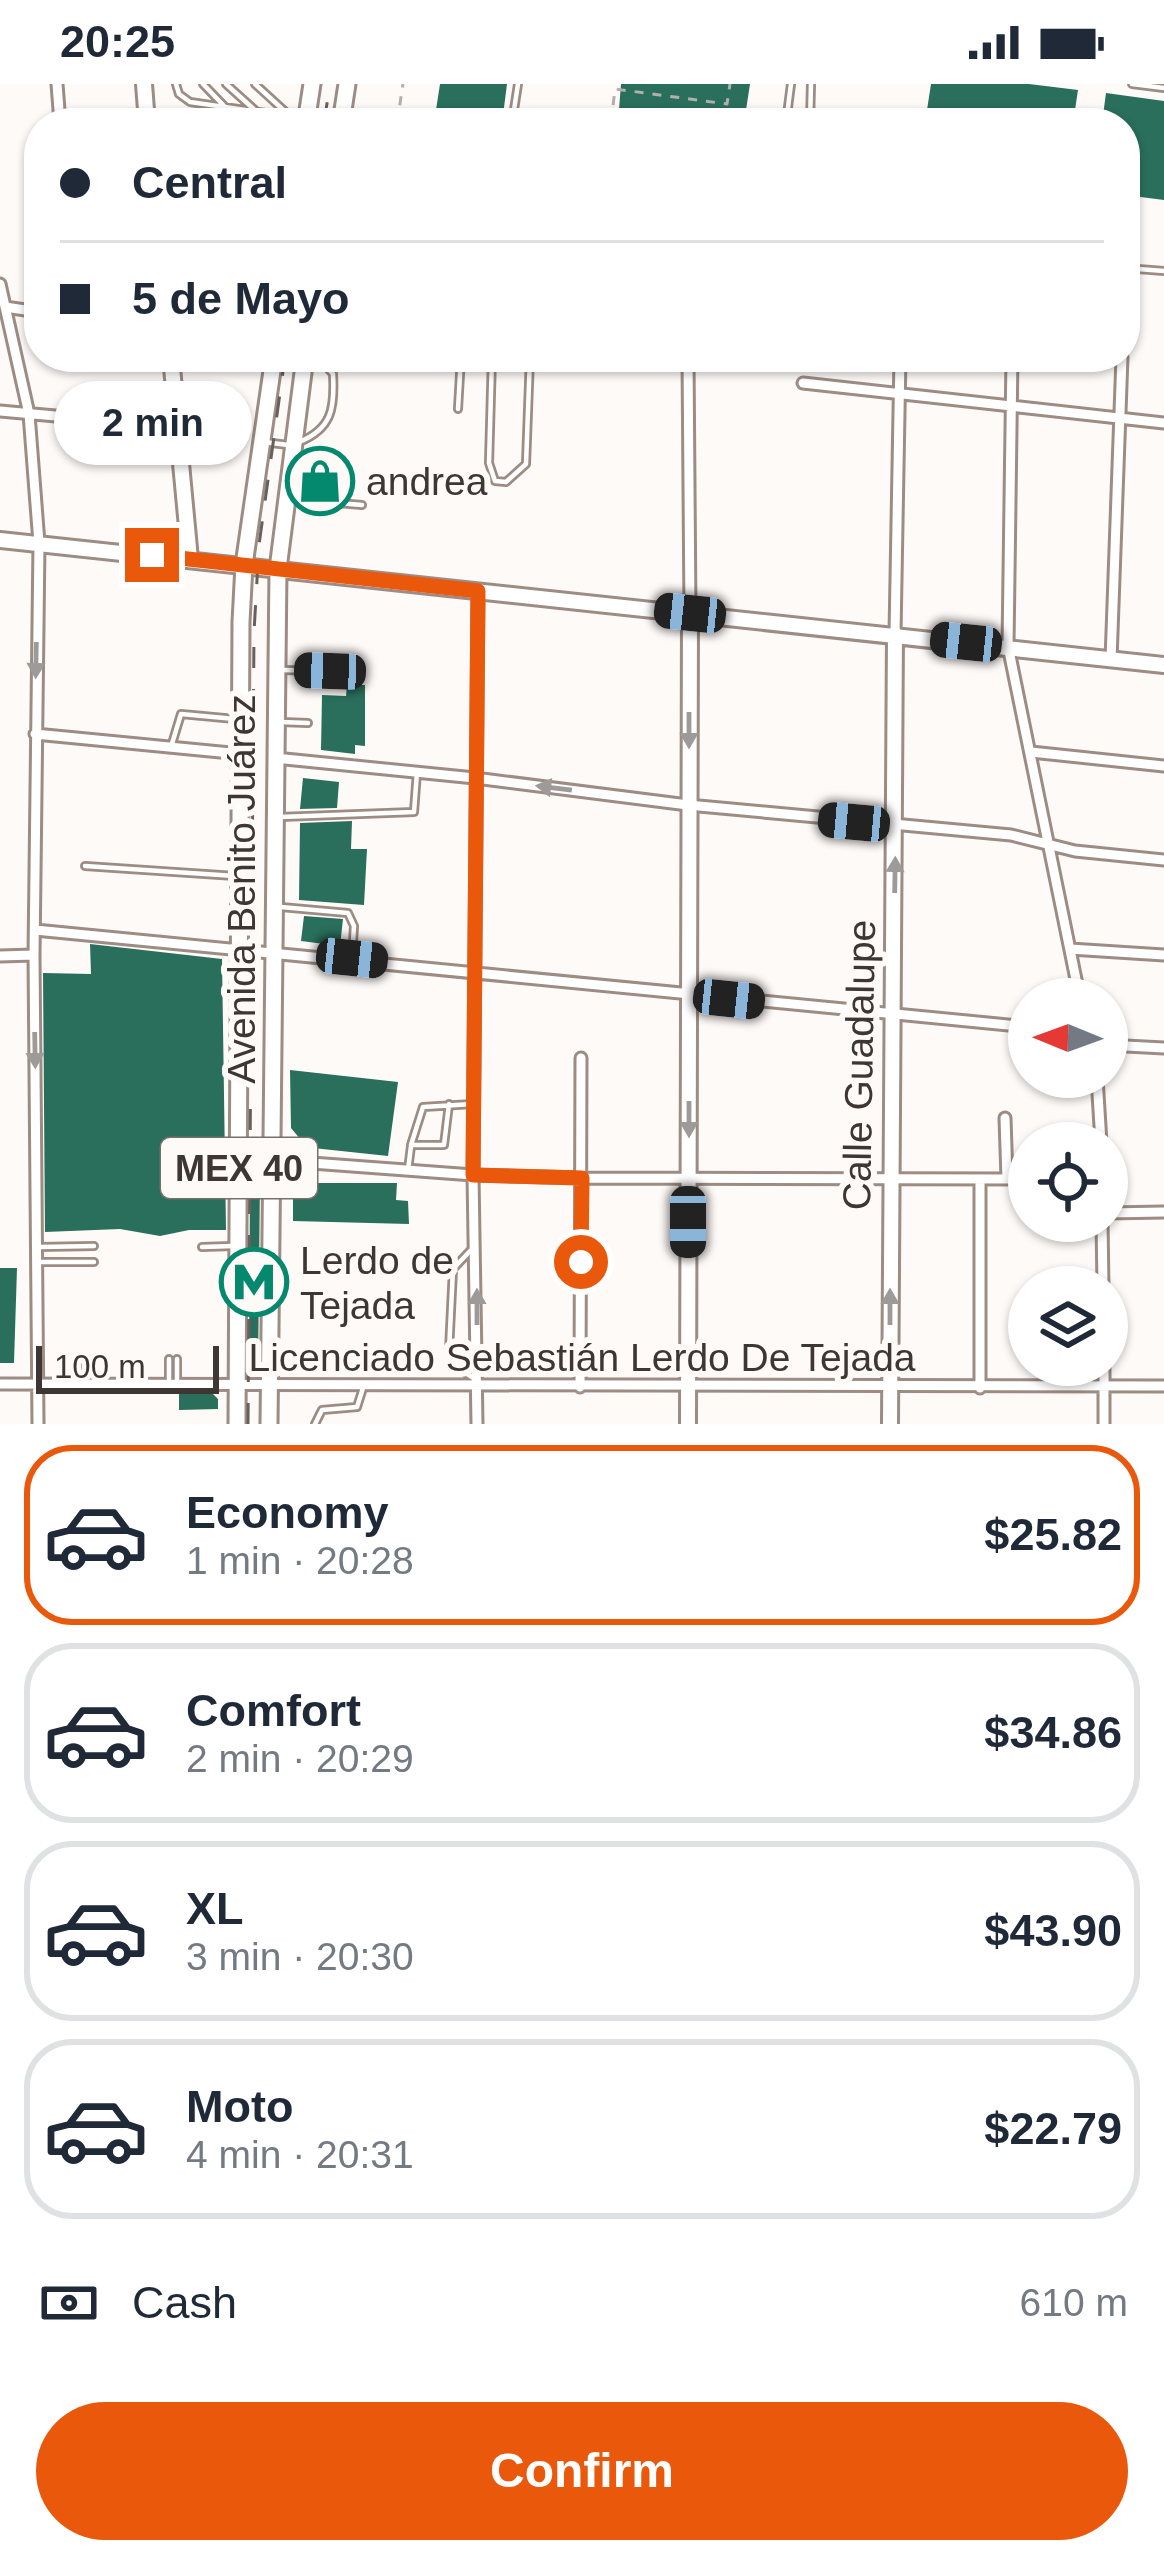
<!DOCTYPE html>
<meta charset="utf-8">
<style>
body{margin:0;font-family:Arial,sans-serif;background:#f2f2f3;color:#1f2937;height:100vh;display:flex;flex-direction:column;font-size:45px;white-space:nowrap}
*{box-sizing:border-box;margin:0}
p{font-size:39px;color:#747a83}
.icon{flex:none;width:66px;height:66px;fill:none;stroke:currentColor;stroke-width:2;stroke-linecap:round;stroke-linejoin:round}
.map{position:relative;height:1340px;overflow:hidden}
.details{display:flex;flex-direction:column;background:#fff;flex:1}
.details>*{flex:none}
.banner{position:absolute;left:24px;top:24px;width:1116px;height:264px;border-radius:48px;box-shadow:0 3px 9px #0004;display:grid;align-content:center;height:264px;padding:0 36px;background:#fff}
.needle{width:78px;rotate:271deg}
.tools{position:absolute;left:1008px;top:894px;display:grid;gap:24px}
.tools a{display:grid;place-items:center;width:120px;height:120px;border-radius:50%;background:#fff;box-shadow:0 3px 9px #0004;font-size:60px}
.scale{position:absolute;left:36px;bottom:30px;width:183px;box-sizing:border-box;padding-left:12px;border:6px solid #3d3632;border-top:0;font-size:33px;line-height:42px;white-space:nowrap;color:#3d3632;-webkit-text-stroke:9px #fefaf8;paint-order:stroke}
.end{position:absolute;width:54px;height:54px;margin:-27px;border:15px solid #ea580c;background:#fff;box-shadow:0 0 0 6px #fff}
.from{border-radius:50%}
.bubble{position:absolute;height:84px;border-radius:42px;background:#fff;box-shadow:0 3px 9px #0004;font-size:39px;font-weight:600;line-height:84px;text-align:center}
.car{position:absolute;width:36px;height:72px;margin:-36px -18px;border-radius:15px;box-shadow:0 0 9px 3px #0007;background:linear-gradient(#222 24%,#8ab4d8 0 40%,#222 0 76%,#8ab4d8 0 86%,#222 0)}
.banner b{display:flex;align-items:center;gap:42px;height:114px;font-size:45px}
.banner b+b{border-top:3px solid #e0e1e3}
.banner i{width:30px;height:30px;background:#1f2937}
ul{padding:21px 0 0;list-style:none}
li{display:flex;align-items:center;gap:36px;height:180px;margin:0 24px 18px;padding:0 12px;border:6px solid #e0e1e3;border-radius:48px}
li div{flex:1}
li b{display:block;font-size:45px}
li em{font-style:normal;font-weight:600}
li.active{border-color:#ea580c}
li>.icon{width:108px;height:108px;stroke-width:1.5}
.pay{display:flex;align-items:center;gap:30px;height:132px;padding:0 36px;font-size:45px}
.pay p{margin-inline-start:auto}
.action{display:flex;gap:24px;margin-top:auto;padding:24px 36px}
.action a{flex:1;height:138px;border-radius:72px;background:#ea580c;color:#fff;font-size:48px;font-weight:600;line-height:138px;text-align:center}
.status{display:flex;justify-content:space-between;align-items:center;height:84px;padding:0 60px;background:#fff;direction:ltr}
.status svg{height:33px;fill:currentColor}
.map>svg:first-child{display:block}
.building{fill:#296f5c}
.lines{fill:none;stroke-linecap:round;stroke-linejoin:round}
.lane-casing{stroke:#9c8c83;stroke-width:10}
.street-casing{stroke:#9c8c83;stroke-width:15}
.secondary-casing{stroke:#9c8c83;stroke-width:20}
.primary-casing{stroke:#9c8c83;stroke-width:21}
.path{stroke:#b4afac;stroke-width:3;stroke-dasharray:9 9;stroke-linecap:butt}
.lane{stroke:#fff;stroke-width:4.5}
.street{stroke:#fff;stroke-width:9}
.secondary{stroke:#fff;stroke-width:14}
.primary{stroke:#fff;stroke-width:15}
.rail{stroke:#67605d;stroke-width:3;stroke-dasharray:21 21;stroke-linecap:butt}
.oneway{fill:#9e9a98}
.route{stroke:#ea580c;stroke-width:15}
.labels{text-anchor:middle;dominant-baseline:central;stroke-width:12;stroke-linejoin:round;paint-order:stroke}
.shield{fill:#fefaf8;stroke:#77716d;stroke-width:3}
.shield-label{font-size:36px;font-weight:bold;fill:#3d3632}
.poi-label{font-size:39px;fill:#3d3632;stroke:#fefaf8;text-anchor:start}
.street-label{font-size:39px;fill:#3d3632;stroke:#fefaf8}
</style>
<div class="status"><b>20:25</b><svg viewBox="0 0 49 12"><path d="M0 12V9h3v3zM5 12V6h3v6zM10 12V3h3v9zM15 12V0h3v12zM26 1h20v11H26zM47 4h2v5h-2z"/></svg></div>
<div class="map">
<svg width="1164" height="1340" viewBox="0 0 1164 1340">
<rect width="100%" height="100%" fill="#fefaf8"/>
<path class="building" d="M440,0h67l-5,39h-68z
M621,0h129l-6,39 -126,-1z
M931,0h98l49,6 -5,33h-148z
M1106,9l58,8v99l-39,-5v-72h-23z
M347,601h18v61l-10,-1v9l-34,-4 1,-55 24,1z
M303,694l36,4 -2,26 -37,1z
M352,737l-1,28h16l-3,56 -65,-5 1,-77z
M304,832l39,3 -3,27 -39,-5z
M90,860l132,15 4,271h-37l-29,6 -40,-7 -75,3 -2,-259 48,1z
M290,986l108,12 -10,74 -75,-8 -4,-7 -8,-1 -10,-12z
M250,1092h10l-2,199h-9z
M293,1099h104l-1,17 12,1 1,23 -116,-3z
M0,1184h17l-3,95h-14z
M179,1309h33l6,6v10l-39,1z"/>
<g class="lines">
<g class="lane-casing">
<path id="lane" d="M176,0l3,10 11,8 111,16
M203,0l24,25
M226,0l31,28
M255,0l35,32
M1132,0l32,4
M512,39l6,-39
M786,39l5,-39
M810,39l1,-39
M1125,184l39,3
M492,273l-3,106 6,18 11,1 20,-18 4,-107
M458,325l3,-52
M264,358l24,3
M299,358c33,-13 36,-34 34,-68l-15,-17
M291,415l71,6
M281,586l49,1
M281,638l27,1
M171,663l10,-33 54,5
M280,733l134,-5 3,-40
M85,782l150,10
M281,823l67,6 6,13 -2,32
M449,1020l-5,41h-33l12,-38 50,-3
M408,1086l3,-24
M40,1163l54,-1
M202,1163l31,-1
M470,1167l-17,18 -4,82 5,15 23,14
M37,1178h57
M77,1274v24
M86,1274l1,22
M177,1297v-22
M169,1299v-24
M315,1340l7,-14 35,-3 6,-19"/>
</g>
<g class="street-casing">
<path id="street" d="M57,0l3,39
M0,200l29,130 10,129 -5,412 4,469
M5,223l34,5
M688,273l2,256
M1012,273l-4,289 72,353
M803,299l361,40
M0,327l177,16
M895,550l5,-277
M1111,576l11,-303
M35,650l206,20
M1031,668l133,14
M275,674l200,20 213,27 323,30 64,16 89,9
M35,846l994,97
M1070,865l94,6
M0,872l34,-1
M1107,961l57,3
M1097,993l4,66
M1005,1034l2,61
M271,1076l202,15 109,3 447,1
M980,1096v208
M1107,1129l57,-1
M1102,1137l1,66
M0,1300l1164,2
M580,1303l1,-329
M477,1340l-4,-249 5,-584
M1104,1340v-59"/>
</g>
<g class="secondary-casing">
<path id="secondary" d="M144,0l3,39
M171,273l19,202
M0,456l1164,125
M688,1340l2,-811
M890,1340l5,-790"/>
</g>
<g class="primary-casing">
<path id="primary" d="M306,39l6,-39
M341,39l6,-39
M237,1340l4,-802 3,-57 30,-208
M269,1340l9,-855 27,-212"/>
</g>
<path class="path" d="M397,39l6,-39
M611,39l4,-34 112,15 3,-20"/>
<use href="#lane" class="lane"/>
<use href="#street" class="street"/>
<use href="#secondary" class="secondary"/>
<use href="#primary" class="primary"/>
<path class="rail" d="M324,39l6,-39
M248,1340l6,-792 5,-87 26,-188"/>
</g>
<defs><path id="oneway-solid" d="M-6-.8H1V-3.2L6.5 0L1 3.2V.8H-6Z" transform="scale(3)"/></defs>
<g class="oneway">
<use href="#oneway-solid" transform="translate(36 576) rotate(91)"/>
<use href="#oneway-solid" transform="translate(689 646) rotate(90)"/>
<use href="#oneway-solid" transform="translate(554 704) rotate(-173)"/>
<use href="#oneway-solid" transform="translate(895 791) rotate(-89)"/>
<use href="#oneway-solid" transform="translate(35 966) rotate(89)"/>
<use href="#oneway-solid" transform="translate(689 1035) rotate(90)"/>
<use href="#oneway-solid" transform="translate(477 1223) rotate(-90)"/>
<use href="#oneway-solid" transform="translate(890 1223) rotate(-90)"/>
</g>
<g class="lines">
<path class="route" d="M152,471l326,36 -5,584 109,3 -1,84"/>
</g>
<defs>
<g id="shop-ring" transform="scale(3.45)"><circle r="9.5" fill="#fefaf8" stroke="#05896e" stroke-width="1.5"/><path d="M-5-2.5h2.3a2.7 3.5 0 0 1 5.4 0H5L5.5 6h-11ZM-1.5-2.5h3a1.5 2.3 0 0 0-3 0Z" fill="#05896e"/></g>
<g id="metro-ring" transform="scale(3.45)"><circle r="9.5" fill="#fefaf8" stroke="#05896e" stroke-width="1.5"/><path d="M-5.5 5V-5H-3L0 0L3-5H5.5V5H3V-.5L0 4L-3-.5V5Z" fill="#05896e"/></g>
</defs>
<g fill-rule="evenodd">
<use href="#shop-ring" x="320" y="397"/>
<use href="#metro-ring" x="254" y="1198"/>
</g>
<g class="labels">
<rect class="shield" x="161" y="1054" width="156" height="60" rx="9"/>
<g class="shield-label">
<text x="239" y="1084">MEX 40</text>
</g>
<g class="poi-label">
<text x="366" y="397">andrea</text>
<text x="300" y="1176">Lerdo de<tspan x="300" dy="45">Tejada</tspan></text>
</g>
<g class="street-label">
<text transform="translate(241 805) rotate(-90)">Avenida Benito Juárez</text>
<text transform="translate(859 981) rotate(-89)">Calle Guadalupe</text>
<text x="582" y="1273">Licenciado Sebastián Lerdo De Tejada</text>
</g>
</g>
</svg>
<div class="tools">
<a><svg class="needle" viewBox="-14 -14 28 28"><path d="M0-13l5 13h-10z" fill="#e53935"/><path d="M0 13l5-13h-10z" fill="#747a83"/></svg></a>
<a><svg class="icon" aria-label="locate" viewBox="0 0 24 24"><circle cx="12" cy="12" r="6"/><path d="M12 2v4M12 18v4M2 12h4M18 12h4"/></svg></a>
<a><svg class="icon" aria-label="layers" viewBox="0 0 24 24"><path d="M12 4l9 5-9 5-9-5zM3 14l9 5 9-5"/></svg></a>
</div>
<div class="scale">100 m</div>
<i class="end from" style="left:581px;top:1178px"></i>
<i class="end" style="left:152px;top:471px"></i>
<div class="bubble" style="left:54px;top:297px;width:198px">2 min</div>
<i class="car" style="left:690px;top:529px;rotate:276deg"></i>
<i class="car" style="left:966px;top:558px;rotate:276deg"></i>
<i class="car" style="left:330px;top:587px;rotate:272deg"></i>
<i class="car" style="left:854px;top:738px;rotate:275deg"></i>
<i class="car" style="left:352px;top:874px;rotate:96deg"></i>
<i class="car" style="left:729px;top:915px;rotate:96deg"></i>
<i class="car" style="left:688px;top:1138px;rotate:180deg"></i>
<div class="banner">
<b><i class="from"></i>Central</b>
<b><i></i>5 de Mayo</b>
</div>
</div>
<section class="details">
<ul>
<li class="active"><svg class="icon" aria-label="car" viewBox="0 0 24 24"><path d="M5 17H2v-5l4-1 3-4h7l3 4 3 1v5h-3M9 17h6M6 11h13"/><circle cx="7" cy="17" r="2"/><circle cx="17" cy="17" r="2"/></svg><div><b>Economy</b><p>1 min · 20:28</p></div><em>$25.82</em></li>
<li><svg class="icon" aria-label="car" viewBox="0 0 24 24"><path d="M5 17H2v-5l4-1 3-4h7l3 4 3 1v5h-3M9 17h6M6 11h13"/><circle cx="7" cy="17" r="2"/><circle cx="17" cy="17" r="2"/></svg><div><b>Comfort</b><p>2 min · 20:29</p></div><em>$34.86</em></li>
<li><svg class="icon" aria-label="car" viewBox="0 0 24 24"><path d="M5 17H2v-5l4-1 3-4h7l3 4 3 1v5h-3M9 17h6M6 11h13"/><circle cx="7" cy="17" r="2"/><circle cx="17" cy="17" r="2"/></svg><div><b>XL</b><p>3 min · 20:30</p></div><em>$43.90</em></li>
<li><svg class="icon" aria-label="car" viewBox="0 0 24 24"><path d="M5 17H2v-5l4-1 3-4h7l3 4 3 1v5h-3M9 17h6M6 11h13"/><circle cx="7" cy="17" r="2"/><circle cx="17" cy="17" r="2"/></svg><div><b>Moto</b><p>4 min · 20:31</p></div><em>$22.79</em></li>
</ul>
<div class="pay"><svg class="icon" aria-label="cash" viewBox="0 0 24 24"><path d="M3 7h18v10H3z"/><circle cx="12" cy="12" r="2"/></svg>Cash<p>610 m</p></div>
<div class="action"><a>Confirm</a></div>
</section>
